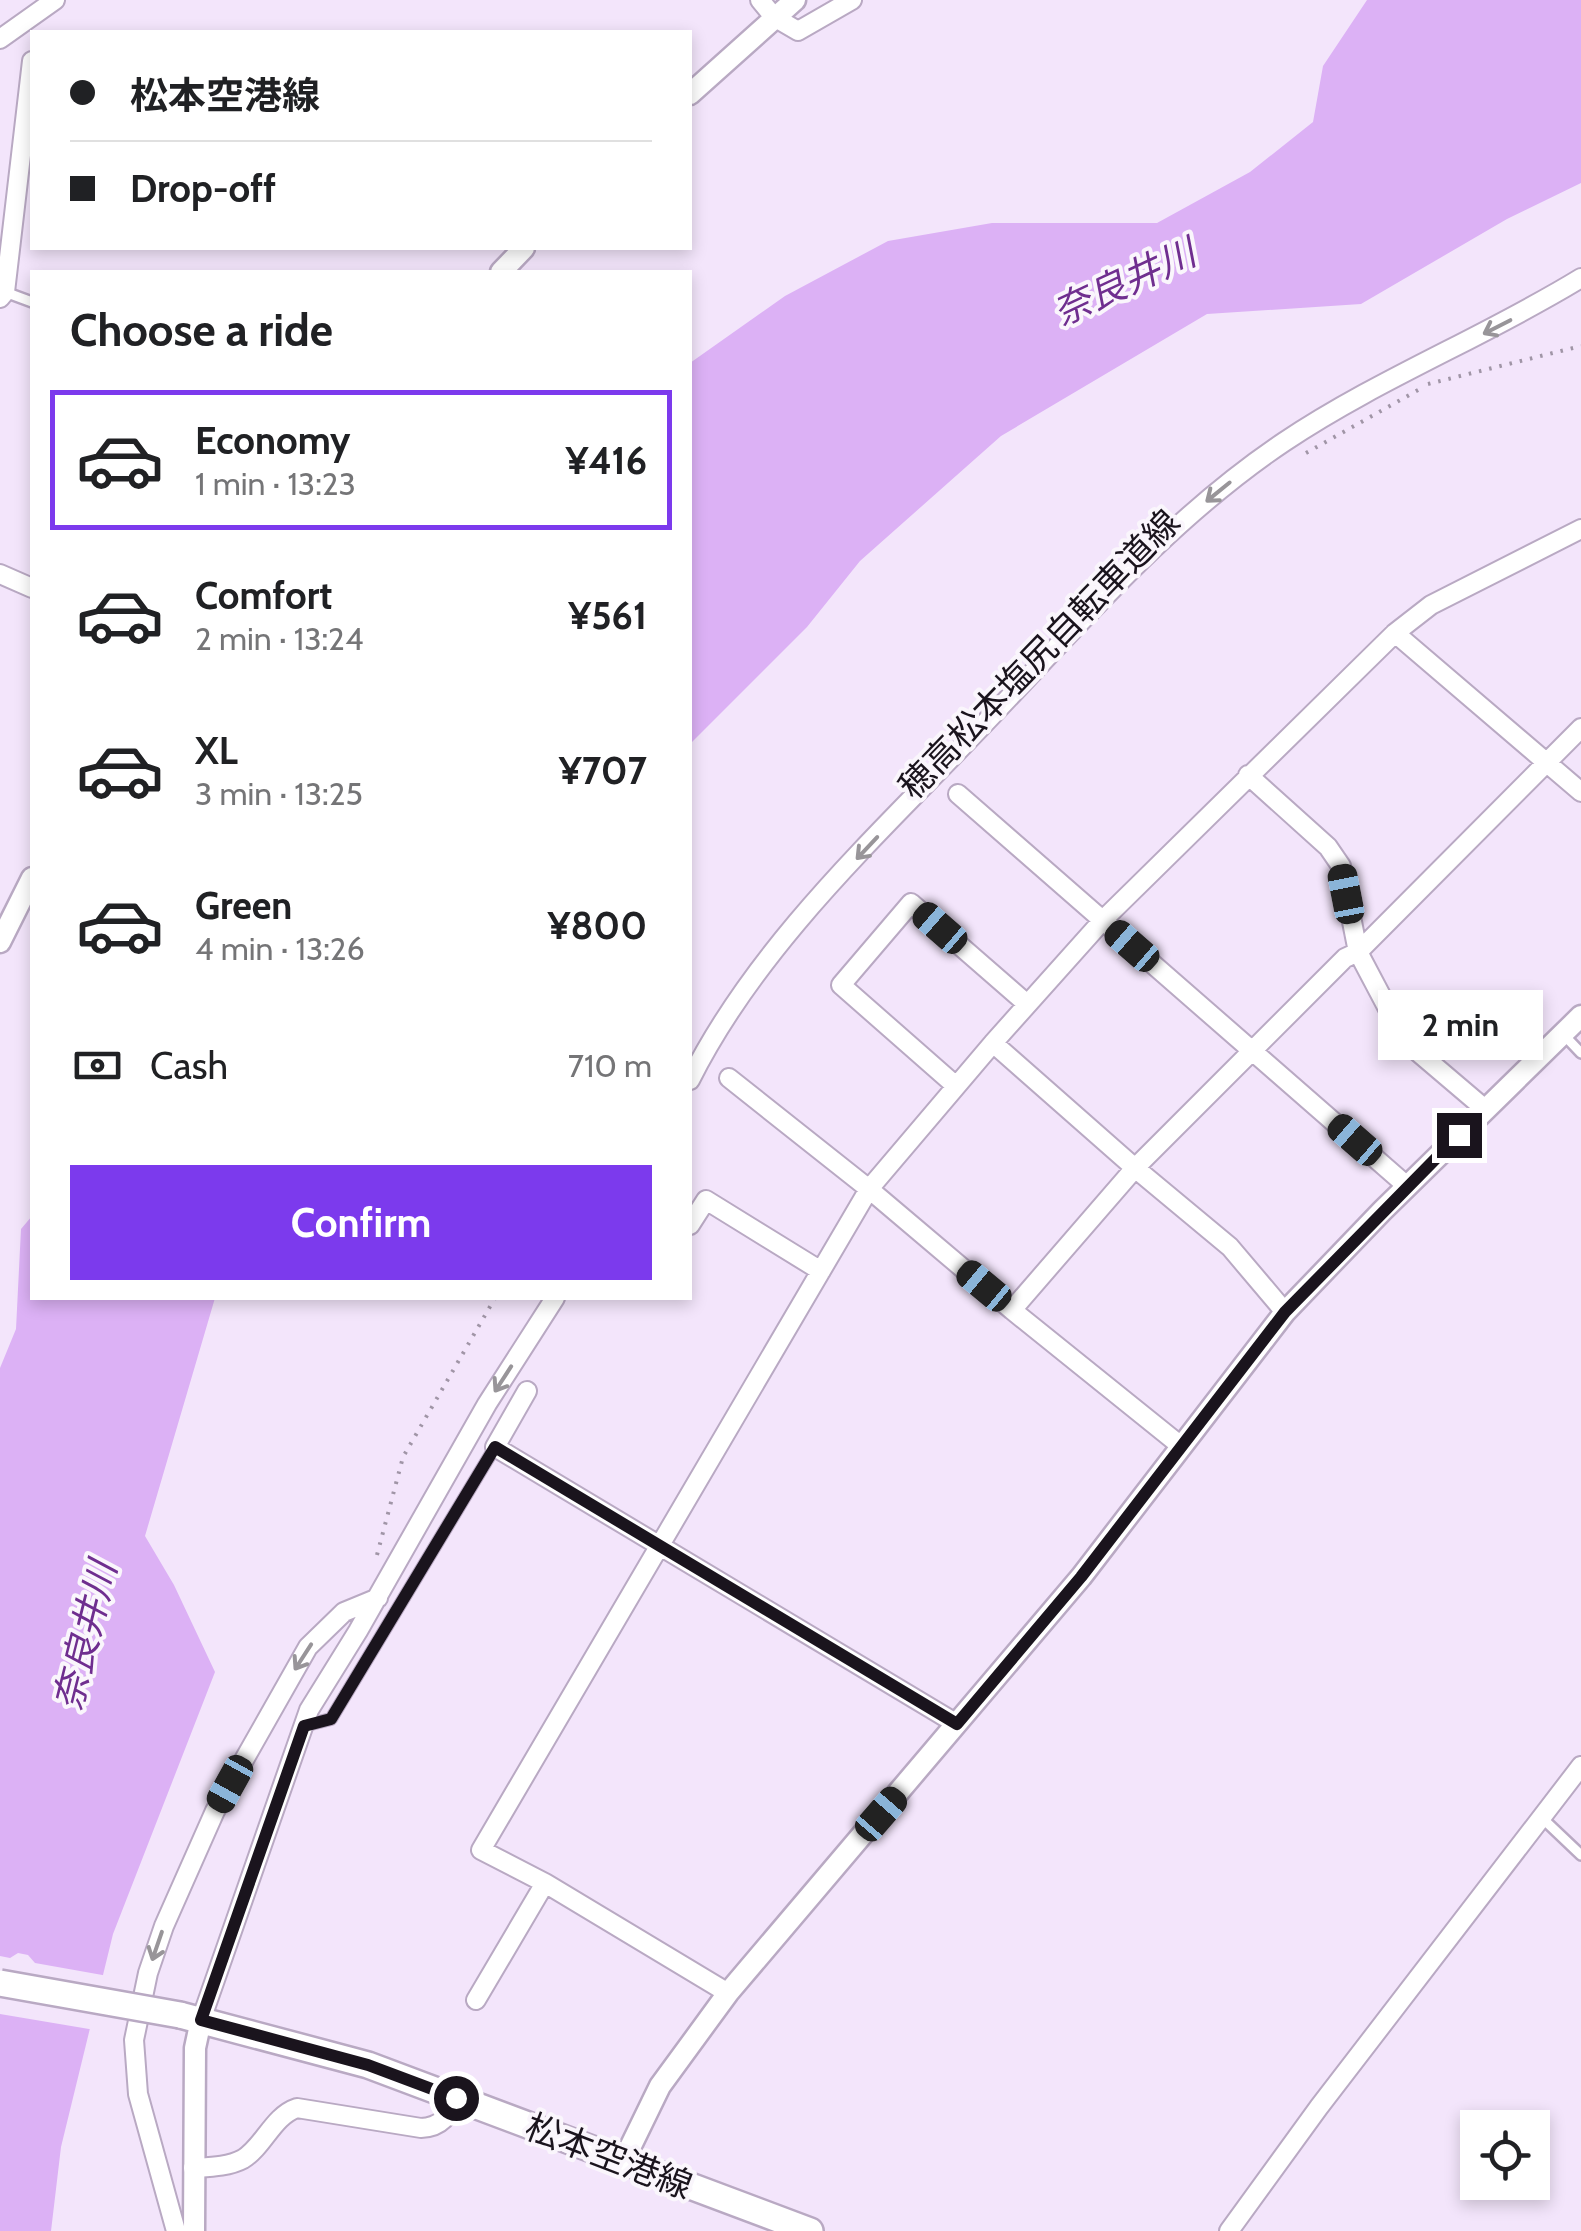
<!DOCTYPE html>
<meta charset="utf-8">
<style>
body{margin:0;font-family:Cabin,"Noto Sans JP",sans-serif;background:#f2f2f2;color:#202124;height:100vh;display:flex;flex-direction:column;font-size:38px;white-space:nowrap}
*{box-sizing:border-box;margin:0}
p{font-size:32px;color:#757577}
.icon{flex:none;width:55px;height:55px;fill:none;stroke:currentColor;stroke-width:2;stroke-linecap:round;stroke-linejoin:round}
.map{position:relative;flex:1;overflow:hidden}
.drawer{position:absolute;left:30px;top:270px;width:662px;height:1030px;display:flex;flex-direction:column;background:#fff;border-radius:0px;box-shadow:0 5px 15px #0003}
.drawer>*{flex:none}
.banner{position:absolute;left:30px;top:30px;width:662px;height:220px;border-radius:0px;box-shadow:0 5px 15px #0003;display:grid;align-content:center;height:220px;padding:0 40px;background:#fff}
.controls{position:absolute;left:1460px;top:2110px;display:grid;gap:20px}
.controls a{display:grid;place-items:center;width:90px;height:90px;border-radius:0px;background:#fff;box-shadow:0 5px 15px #0003;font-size:50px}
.end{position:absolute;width:45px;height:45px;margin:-22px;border:12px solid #1a141d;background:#fff;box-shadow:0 0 0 5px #fff}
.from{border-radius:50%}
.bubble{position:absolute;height:70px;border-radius:0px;background:#fff;box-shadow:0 5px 15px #0003;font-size:32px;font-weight:700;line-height:70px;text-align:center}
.car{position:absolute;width:30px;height:60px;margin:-30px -15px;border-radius:12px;box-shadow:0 0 8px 2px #0007;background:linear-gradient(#222 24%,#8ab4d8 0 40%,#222 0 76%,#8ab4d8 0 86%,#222 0)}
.banner b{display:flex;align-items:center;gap:35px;height:95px;font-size:38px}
.banner b+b{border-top:2px solid #e0e0e0}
.banner i{width:25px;height:25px;background:#202124}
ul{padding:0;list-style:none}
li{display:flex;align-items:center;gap:30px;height:140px;margin:0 20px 15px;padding:0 20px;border:5px solid transparent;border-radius:0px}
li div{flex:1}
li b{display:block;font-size:38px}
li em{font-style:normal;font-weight:700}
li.selected{border-color:#7c3aed}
li>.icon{width:90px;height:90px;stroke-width:1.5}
h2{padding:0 40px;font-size:45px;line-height:120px}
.pay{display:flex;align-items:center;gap:25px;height:110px;padding:0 40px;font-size:38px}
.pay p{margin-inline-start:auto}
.cta{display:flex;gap:20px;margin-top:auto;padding:20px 40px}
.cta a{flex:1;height:115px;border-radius:0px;background:#7c3aed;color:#fff;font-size:40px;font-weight:700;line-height:115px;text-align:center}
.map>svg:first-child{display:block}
.water{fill:#dcb1f5}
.pier{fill:#f3e5fb}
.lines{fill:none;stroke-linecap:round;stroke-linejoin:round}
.service-casing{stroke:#b9a9c3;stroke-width:14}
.minor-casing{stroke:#b9a9c3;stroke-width:22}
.tertiary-casing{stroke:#b9a9c3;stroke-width:25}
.secondary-casing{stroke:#b9a9c3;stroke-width:30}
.path{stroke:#a095a6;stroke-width:4;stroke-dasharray:2.5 8;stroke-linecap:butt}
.service{stroke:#fff;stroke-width:9}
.minor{stroke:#fff;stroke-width:18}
.tertiary{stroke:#fff;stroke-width:20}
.secondary{stroke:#fff;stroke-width:25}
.secondary-bridge-casing{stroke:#b9a9c3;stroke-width:30;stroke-linecap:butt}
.secondary-bridge{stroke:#fff;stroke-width:25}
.oneway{stroke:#989599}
.route{stroke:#1a141d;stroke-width:12}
.labels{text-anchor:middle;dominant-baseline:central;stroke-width:8;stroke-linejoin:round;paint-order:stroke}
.street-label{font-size:35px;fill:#1a141d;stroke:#faf6fc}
.water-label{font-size:38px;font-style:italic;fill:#6f2e8f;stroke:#faf6fc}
</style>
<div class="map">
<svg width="1581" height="2231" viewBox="0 0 1581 2231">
<rect width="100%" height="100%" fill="#f3e5fb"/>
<path class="water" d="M1367,0h214v183l-74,36 -146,85 -154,10 -206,122 -141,125 -53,66 -117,117v-381l95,-67 103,-55 104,-18h165l93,-51 63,-50 10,-56z
M32,1216v82h183l-70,238 29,49 41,87 -102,262 -52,213 -10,84h-51v-863l16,-39 5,-100z"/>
<path class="pier" d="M18,1953l10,2 7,8 73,13 -13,54 -95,-16v-58l10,2z"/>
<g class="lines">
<g class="service-casing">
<path id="service" d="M5,292l27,10
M1563,1034l18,19
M307,1725l24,-6 164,-272
M1540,1816l41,39"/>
</g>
<g class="minor-casing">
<path id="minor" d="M760,0l14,17 24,14 54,-31
M0,39l55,-39
M0,298l5,-6 27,-231
M0,574l32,14
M1395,633l186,159
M1248,775l80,72 13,19 17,86 47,89 80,68
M958,794l449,392
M993,1043l142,125 95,79 55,65
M729,1078l140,111 143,121
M690,1080c68,-136 188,-245 292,-354 95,-99 187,-207 302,-284 94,-63 201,-105 297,-164
M956,1086l-115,-101 70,-82 116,101
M690,1225l16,-25 115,71
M527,1391l-32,56 462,277
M1181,1446l-169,-136 123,-142 210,-210 13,-6 223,-224
M728,1993l-183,-110 -64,-33 388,-661 124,-146 110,-123 292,-287 36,-28 150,-76
M476,2000l69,-117
M201,2020l108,-310 49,-79 129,-227 68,-106
M193,2168c16,-1 35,-1 50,-9 21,-13 30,-43 54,-51l124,20c21,-1 27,-12 35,-30
M176,2231l-38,-137 -4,-54 14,-67 16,-47 51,-115 93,-164 36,-35 34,-14
M1229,2231l90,-124 262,-341"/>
</g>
<g class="tertiary-casing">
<path id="tertiary" d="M690,94l105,-94
M501,272l23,-24
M0,942l32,-64
M623,2162l37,-76 68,-93 353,-416 204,-265 97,-101 199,-195
M194,2231l1,-183 6,-28"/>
</g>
<g class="secondary-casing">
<path id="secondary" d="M180,2015l188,50 442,166"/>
</g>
<path class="path" d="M1428,384l153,-38
M1306,453l114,-64
M377,1555l26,-98 92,-159"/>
<use href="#service" class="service"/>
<use href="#minor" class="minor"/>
<use href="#tertiary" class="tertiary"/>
<use href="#secondary" class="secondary"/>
<g class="secondary-bridge-casing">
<path id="secondary-bridge" d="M0,1983l180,32"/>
</g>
<use href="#secondary-bridge" class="secondary-bridge"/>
</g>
<defs><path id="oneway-shaft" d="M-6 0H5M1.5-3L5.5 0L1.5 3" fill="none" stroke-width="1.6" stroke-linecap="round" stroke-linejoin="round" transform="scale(2.5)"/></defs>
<g class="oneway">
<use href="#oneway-shaft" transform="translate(1497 327) rotate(153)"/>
<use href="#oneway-shaft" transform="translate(1218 492) rotate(141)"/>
<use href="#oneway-shaft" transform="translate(867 848) rotate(133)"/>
<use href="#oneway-shaft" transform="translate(503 1379) rotate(123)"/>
<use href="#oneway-shaft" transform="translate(303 1657) rotate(123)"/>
<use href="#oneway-shaft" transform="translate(157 1946) rotate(109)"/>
</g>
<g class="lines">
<path class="route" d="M456,2098l-88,-33 -167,-45 103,-294 27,-7 164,-272 462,277 124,-147 204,-265 174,-177"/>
</g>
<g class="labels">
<g class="street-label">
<text transform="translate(1039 654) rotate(-46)">穂高松本塩尻自転車道線</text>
<text transform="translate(609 2156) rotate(21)">松本空港線</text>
</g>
<g class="water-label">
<text transform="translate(1124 282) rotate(-25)">奈良井川</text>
<text transform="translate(85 1636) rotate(-76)">奈良井川</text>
</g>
</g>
</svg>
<div class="controls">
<a><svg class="icon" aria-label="locate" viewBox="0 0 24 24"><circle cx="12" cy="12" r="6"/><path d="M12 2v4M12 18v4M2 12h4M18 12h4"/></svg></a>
</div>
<i class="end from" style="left:456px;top:2098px"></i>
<i class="end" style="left:1459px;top:1135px"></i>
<div class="bubble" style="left:1378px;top:990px;width:165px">2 min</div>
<i class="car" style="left:1346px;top:894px;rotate:349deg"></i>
<i class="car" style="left:940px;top:928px;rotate:311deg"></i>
<i class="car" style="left:1132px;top:946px;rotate:311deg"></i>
<i class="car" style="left:1355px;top:1140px;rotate:311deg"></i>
<i class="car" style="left:984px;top:1286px;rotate:310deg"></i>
<i class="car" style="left:230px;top:1784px;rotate:209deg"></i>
<i class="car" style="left:881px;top:1814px;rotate:41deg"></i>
<div class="banner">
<b><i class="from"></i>松本空港線</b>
<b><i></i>Drop-off</b>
</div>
<section class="drawer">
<h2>Choose a ride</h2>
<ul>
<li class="selected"><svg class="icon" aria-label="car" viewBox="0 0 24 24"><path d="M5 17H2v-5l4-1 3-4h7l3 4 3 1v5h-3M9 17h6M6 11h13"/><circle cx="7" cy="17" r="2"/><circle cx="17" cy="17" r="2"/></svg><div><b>Economy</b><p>1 min · 13:23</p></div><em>¥416</em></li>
<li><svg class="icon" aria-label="car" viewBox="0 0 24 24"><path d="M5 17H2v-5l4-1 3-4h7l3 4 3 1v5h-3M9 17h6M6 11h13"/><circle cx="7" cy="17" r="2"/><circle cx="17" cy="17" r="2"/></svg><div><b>Comfort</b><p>2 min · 13:24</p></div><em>¥561</em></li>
<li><svg class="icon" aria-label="car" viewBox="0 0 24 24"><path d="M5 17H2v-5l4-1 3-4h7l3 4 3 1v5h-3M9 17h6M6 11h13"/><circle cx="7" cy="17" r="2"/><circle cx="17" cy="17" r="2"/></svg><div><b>XL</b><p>3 min · 13:25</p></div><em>¥707</em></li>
<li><svg class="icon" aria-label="car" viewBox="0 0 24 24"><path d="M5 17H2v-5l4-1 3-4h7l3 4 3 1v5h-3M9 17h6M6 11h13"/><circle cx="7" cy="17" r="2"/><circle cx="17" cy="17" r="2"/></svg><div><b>Green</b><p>4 min · 13:26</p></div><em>¥800</em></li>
</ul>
<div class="pay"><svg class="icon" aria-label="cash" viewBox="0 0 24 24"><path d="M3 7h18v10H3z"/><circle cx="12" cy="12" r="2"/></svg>Cash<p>710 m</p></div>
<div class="cta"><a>Confirm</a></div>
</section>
</div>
